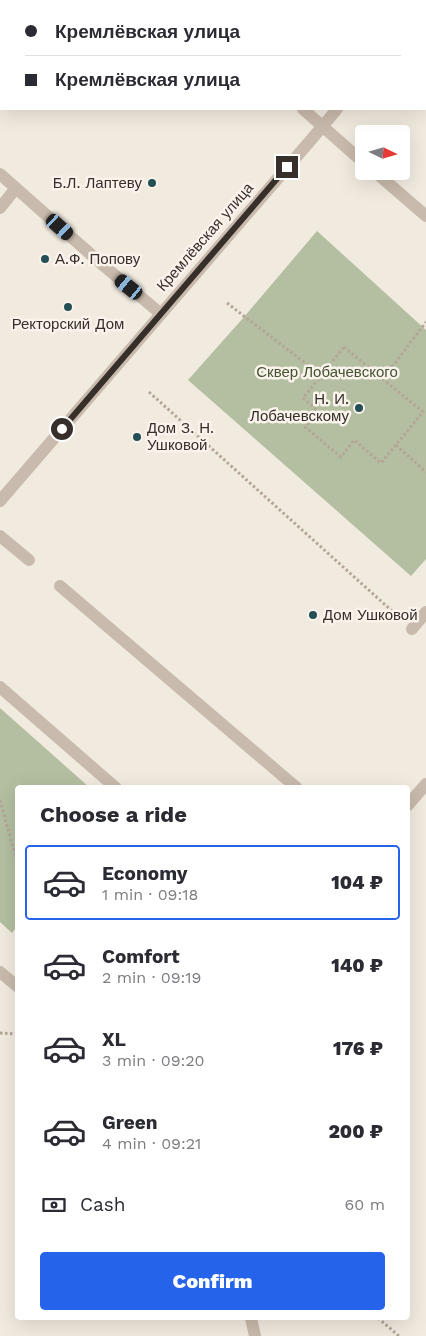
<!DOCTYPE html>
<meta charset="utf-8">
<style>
body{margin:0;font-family:"Work Sans",sans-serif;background:#f7f7f7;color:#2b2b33;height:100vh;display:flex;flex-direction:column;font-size:19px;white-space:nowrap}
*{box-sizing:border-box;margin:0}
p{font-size:16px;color:#7c7c81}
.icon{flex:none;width:28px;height:28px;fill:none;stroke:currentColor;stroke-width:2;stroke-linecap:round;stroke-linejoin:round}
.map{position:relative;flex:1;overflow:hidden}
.panel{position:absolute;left:15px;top:785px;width:395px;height:535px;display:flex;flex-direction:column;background:#fff;border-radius:5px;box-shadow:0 5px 20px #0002}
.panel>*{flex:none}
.top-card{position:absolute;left:0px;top:0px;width:426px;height:110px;box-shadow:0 5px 20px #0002;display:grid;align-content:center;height:110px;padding:0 25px;background:#fff}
.needle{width:32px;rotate:95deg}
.controls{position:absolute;left:355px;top:125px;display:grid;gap:10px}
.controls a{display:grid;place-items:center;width:55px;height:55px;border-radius:5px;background:#fff;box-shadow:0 5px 20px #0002;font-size:25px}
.end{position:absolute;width:22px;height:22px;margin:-11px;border:6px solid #372f2a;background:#fff;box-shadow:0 0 0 2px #fff}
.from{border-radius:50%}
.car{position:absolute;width:15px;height:30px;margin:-15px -8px;border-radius:6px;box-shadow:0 0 4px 1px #0007;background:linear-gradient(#222 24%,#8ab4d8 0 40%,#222 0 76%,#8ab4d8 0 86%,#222 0)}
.top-card b{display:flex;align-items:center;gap:18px;height:48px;font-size:19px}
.top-card b+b{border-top:1px solid #e1e1e2}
.top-card i{width:12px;height:12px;background:#2b2b33}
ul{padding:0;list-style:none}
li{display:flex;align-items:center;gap:15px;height:75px;margin:0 10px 8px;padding:0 15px;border:2px solid transparent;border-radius:5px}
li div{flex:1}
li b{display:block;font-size:19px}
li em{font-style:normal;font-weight:800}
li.current{border-color:#2563eb}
li>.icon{width:45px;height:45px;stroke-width:1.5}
h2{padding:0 25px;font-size:22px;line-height:60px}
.pay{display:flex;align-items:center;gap:12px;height:55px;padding:0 25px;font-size:19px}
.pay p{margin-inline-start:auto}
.button{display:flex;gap:10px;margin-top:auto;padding:10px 25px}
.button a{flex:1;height:58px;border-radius:5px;background:#2563eb;color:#fff;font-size:20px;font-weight:800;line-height:58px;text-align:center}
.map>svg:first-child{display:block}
.park{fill:#b3bfa0}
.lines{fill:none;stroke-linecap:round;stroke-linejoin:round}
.path{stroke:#b4a596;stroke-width:3;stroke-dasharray:2.5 2.5;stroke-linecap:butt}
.service{stroke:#c8baac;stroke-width:12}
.minor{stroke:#c8baac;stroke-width:12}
.tertiary{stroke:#c8baac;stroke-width:12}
.route{stroke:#372f2a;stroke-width:6}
.poi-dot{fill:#234f55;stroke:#f9f3ec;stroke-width:2}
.labels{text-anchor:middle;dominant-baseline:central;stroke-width:5;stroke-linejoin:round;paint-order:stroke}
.poi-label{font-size:15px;fill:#372f2a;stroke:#f9f3ec;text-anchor:start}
.street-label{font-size:15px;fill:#372f2a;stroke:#f9f3ec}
.park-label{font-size:15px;fill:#445330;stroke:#f9f3ec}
</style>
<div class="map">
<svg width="426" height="1336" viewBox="0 0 426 1336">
<rect width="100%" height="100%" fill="#f1eadf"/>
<path class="park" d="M317,231l109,99v229l-15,17 -223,-196 56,-63z
M0,708l89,79 -71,1v137l-6,8 -12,-11z"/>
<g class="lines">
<path class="path" d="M227,303l95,73
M344,347l79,65 -42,51 -27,-23 -13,17 -36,-30 13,-16 -15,-13z
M383,379l43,-57
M149,392l243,219
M396,445l30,27
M0,800l18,66
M0,1033l18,1
M378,1318l21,18"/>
<path class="service" d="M399,0l2,1
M0,174l104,92 57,48
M0,208l16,-20
M0,536l29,24
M60,586l237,202
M412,629l14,-17
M0,687l116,101
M408,805l18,-21
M0,972l18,15
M251,1318l4,18"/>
<path class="minor" d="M0,501l322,-374"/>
<path class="tertiary" d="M188,0l1,1
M425,7l1,-2
M303,109l61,54
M322,127l15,-18
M374,171l52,45"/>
</g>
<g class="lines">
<path class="route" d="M62,429l225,-262"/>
</g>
<g class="poi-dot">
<circle cx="152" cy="183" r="5"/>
<circle cx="45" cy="259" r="5"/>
<circle cx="68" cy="307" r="5"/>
<circle cx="359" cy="408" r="5"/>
<circle cx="137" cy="437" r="5"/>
<circle cx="313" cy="615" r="5"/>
</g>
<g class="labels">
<g class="poi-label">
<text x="142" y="183" text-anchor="end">Б.Л. Лаптеву</text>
<text x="55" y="259">А.Ф. Попову</text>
<text x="68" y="324" text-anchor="middle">Ректорский Дом</text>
<text x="349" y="399" text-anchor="end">Н. И.<tspan x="349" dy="17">Лобачевскому</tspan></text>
<text x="147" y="428">Дом З. Н.<tspan x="147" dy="17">Ушковой</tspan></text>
<text x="323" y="615">Дом Ушковой</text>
</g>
<g class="street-label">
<text transform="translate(205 237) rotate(-49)">Кремлёвская улица</text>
</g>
<g class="park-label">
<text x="327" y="372">Сквер Лобачевского</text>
</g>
</g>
</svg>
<div class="controls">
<a><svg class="needle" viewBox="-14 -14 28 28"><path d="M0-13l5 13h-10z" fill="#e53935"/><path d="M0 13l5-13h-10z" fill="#7c7c81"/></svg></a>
</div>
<i class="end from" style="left:62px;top:429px"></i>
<i class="end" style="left:287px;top:167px"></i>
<i class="car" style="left:60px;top:227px;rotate:132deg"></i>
<i class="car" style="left:129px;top:287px;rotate:309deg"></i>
<div class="top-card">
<b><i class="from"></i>Кремлёвская улица</b>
<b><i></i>Кремлёвская улица</b>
</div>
<section class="panel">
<h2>Choose a ride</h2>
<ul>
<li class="current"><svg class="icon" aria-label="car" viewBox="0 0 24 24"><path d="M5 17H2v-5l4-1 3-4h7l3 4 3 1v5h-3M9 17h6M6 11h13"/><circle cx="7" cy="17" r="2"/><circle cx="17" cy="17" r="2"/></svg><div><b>Economy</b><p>1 min · 09:18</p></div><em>104 ₽</em></li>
<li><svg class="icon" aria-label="car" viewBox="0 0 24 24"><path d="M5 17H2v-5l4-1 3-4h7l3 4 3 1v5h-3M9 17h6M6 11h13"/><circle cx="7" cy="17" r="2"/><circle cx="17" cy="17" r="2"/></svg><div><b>Comfort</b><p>2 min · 09:19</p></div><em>140 ₽</em></li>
<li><svg class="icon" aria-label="car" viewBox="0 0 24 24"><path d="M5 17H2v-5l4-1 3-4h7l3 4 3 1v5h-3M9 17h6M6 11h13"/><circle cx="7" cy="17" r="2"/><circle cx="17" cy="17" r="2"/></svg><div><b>XL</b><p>3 min · 09:20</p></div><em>176 ₽</em></li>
<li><svg class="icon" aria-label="car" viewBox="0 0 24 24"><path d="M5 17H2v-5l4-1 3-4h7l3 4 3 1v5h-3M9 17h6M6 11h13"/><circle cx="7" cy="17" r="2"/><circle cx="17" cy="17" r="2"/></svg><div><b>Green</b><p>4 min · 09:21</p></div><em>200 ₽</em></li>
</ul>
<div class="pay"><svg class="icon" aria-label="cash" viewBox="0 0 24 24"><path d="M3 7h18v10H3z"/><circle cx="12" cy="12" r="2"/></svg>Cash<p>60 m</p></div>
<div class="button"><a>Confirm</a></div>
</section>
</div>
